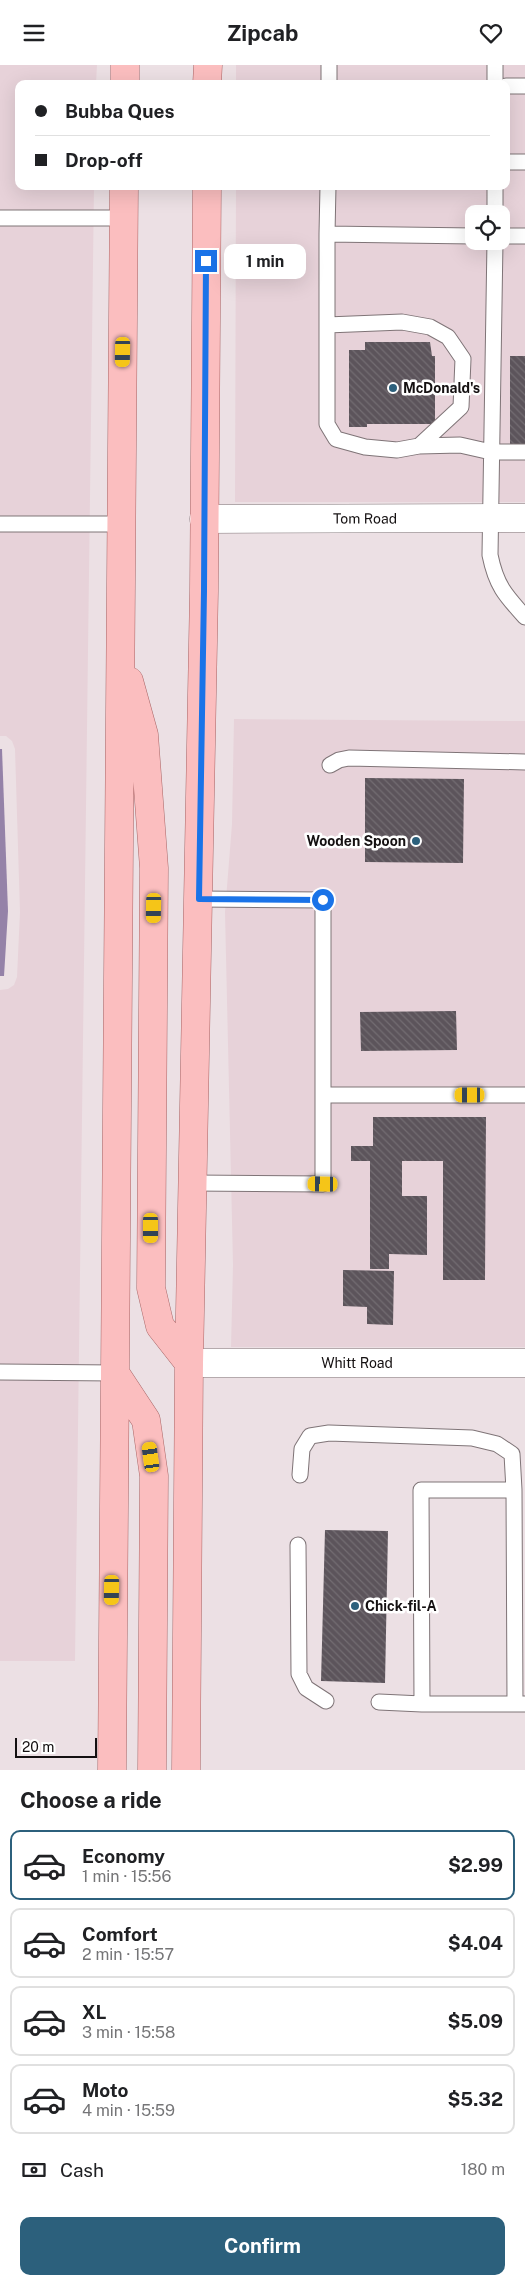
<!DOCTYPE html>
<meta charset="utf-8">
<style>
body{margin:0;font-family:"Public Sans",sans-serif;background:#f6f6f6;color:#202124;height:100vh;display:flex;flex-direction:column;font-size:19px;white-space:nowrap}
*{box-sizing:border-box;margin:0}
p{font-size:16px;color:#757577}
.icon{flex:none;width:28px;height:28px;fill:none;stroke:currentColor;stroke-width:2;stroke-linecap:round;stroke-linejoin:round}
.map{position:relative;height:1705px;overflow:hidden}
.sheet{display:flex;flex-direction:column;background:#fff;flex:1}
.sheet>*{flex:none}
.banner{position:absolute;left:15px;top:15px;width:495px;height:110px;border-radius:10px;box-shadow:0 5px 20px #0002;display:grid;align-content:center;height:110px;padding:0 20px;background:#fff}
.fabs{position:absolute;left:465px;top:140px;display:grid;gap:10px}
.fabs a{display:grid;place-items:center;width:45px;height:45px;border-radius:10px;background:#fff;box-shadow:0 5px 20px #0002;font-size:25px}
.scale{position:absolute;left:15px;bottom:12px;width:82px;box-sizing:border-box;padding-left:5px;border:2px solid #141011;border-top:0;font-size:14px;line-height:18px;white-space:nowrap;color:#141011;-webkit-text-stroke:4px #fff;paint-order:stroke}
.end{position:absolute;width:22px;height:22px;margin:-11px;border:6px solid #1a73e8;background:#fff;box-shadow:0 0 0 2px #fff}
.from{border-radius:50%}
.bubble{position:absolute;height:35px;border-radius:10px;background:#fff;box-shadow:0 5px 20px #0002;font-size:16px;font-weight:700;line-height:35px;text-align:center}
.car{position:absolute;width:15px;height:30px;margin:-15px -8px;border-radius:6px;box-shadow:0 0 4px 1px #0007;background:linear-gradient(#f5c518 24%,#345 0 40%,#f5c518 0 76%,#345 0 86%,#f5c518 0)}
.banner b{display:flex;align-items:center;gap:18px;height:48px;font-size:19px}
.banner b+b{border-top:1px solid #e0e0e0}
.banner i{width:12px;height:12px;background:#202124}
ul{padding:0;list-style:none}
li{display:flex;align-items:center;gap:15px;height:70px;margin:0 10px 8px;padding:0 10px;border:2px solid #e0e0e0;border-radius:10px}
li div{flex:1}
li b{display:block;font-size:19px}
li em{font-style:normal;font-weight:700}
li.current{border-color:#2c607c}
li>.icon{width:45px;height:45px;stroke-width:1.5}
h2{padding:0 20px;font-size:22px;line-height:60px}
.pay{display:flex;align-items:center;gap:12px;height:55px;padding:0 20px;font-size:19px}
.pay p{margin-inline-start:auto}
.primary-button{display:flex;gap:10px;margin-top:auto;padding:10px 20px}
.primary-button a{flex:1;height:58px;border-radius:10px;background:#2c607c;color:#fff;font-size:20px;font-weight:700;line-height:58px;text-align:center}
header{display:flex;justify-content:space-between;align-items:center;height:65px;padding:0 20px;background:#fff;font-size:22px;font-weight:700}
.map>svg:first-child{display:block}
.built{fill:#e7d2d9;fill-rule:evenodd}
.water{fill:#9582a8}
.building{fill:url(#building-back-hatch)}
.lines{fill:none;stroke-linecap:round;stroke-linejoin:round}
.lane-casing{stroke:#7f7477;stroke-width:17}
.street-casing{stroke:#7f7477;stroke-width:29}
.primary-casing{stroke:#a86566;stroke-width:29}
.lane{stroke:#fff;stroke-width:15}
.street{stroke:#fff;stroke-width:28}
.primary{stroke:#fbbebf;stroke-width:28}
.route{stroke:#1a73e8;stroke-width:6}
.poi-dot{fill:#2c607c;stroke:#fff;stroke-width:2}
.labels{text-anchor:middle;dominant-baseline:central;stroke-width:5;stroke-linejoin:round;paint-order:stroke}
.poi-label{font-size:14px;font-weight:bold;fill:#141011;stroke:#fff;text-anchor:start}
.street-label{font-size:14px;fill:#141011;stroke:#fff}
</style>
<header><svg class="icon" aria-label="menu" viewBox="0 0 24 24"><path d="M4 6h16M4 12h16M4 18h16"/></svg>Zipcab<svg class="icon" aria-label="heart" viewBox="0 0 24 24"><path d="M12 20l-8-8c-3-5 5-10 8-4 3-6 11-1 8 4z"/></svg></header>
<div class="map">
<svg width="525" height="1705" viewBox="0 0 525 1705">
<defs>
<pattern id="building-back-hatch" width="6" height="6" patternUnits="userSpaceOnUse" patternTransform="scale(1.25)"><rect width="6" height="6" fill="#5c545b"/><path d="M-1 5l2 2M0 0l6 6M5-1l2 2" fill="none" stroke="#736d72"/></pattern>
</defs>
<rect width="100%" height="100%" fill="#ece0e4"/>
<path class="built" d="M0,0h97l-1,19h-77v102h75l-19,1475h-75v-671l8,-1 6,-4 3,-8 3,-65 -5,-163 -3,-8 -6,-5h-6z
M236,0h289v437h-290l1,-316h270v-102h-270zM474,149h27v27h-27z
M234,654l291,2v626h-294l2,-82 -8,-353 7,-88z"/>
<path class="water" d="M0,684h2l6,162 -4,65h-4z"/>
<path class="building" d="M365,277h65l2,14h3v68h-68v3h-18v-77h16z
M510,291h15v89h-15z
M365,713l99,1 -1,84 -98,-1z
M456,946l1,39 -96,1 -1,-39z
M373,1052h113l-1,163h-42v-119h-41v35h25v59l-38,-1v15h-19v-108h-19v-15h22z
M343,1205l51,1 -1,54 -26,-1v-17l-24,-1z
M325,1465l63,1 -3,152 -64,-2z"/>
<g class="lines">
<g class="lane-casing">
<path id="lane" d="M329,19v-19
M495,19v-19
M506,21h19
M506,97h19
M328,121l-1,48 147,2
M495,121v28
M0,153h124
M327,169v190l9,15 29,8 32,3 22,-4 41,-1 31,7h34
M501,171h24
M495,176l-5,314c6,30 15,40 35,62
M327,260l75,-3 28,5 18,10 15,22 -2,48 -42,39
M0,459h121
M330,700l9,-5 10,-2 176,4
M323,1030h202
M192,1118l131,1v-284l-124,-1
M0,1307l115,1
M300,1410l2,-26 8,-13 19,-3 143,5 25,6 15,10 2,36
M298,1480l1,129 7,14 20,13
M379,1637l43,2
M515,1639l-1,-214h-93l1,214h103"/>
</g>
<g class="street-casing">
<g id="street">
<path id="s1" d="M204,454l321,-1"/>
<path id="s2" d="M189,1298h336"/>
</g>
</g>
<g class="primary-casing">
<path id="primary" d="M125,19v-19
M207,19l1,-19
M129,616l15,54 10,133 -3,420 9,38 29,37
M115,1308l31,47 8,56 -2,294
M112,1705l12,-1584
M186,1705l3,-407 15,-772 3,-405"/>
</g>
<use href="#lane" class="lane"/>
<use href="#street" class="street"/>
<use href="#primary" class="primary"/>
</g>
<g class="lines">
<path class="route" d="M206,196l-2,330 -5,308 124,1"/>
</g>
<g class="poi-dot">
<circle cx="393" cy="323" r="5"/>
<circle cx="416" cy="776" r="5"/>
<circle cx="355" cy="1541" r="5"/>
</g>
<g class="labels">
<g class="poi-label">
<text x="403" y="323">McDonald's</text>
<text x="406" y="776" text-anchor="end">Wooden Spoon</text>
<text x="365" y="1541">Chick-fil-A</text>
</g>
<g class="street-label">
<text stroke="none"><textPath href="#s1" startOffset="161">Tom Road</textPath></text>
<text stroke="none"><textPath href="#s2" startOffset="168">Whitt Road</textPath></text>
</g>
</g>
</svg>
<div class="fabs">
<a><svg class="icon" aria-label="locate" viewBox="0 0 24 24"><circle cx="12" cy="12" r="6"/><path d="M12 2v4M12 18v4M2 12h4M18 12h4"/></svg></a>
</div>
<div class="scale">20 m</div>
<i class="end from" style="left:323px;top:835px"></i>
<i class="end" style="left:206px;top:196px"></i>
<div class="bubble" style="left:224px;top:179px;width:82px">1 min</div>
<i class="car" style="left:123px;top:287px;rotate:181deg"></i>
<i class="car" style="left:154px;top:843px;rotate:181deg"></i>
<i class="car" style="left:470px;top:1030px;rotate:270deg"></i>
<i class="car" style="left:323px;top:1119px;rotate:271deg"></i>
<i class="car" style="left:151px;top:1163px;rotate:180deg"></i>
<i class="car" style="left:151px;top:1392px;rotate:352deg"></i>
<i class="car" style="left:112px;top:1525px;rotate:181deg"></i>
<div class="banner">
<b><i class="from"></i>Bubba Ques</b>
<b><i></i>Drop-off</b>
</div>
</div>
<section class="sheet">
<h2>Choose a ride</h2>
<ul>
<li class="current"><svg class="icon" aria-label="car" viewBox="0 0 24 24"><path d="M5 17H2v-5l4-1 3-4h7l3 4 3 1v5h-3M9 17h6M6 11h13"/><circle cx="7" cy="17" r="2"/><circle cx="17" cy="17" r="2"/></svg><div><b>Economy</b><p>1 min · 15:56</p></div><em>$2.99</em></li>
<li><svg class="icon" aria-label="car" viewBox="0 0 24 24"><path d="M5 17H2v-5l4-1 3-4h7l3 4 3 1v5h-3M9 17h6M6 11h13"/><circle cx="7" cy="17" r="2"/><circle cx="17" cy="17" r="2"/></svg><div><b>Comfort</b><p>2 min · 15:57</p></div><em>$4.04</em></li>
<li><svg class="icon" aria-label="car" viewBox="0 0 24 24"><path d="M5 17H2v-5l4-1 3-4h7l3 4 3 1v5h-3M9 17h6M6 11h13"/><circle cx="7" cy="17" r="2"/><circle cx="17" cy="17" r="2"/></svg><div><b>XL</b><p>3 min · 15:58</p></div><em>$5.09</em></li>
<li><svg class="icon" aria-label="car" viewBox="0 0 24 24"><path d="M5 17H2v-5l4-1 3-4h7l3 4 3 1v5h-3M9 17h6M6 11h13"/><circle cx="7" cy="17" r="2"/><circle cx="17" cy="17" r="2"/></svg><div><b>Moto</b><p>4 min · 15:59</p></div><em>$5.32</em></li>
</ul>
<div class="pay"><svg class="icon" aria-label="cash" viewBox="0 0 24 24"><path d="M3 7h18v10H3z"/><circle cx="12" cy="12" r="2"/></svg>Cash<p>180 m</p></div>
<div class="primary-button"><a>Confirm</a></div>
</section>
